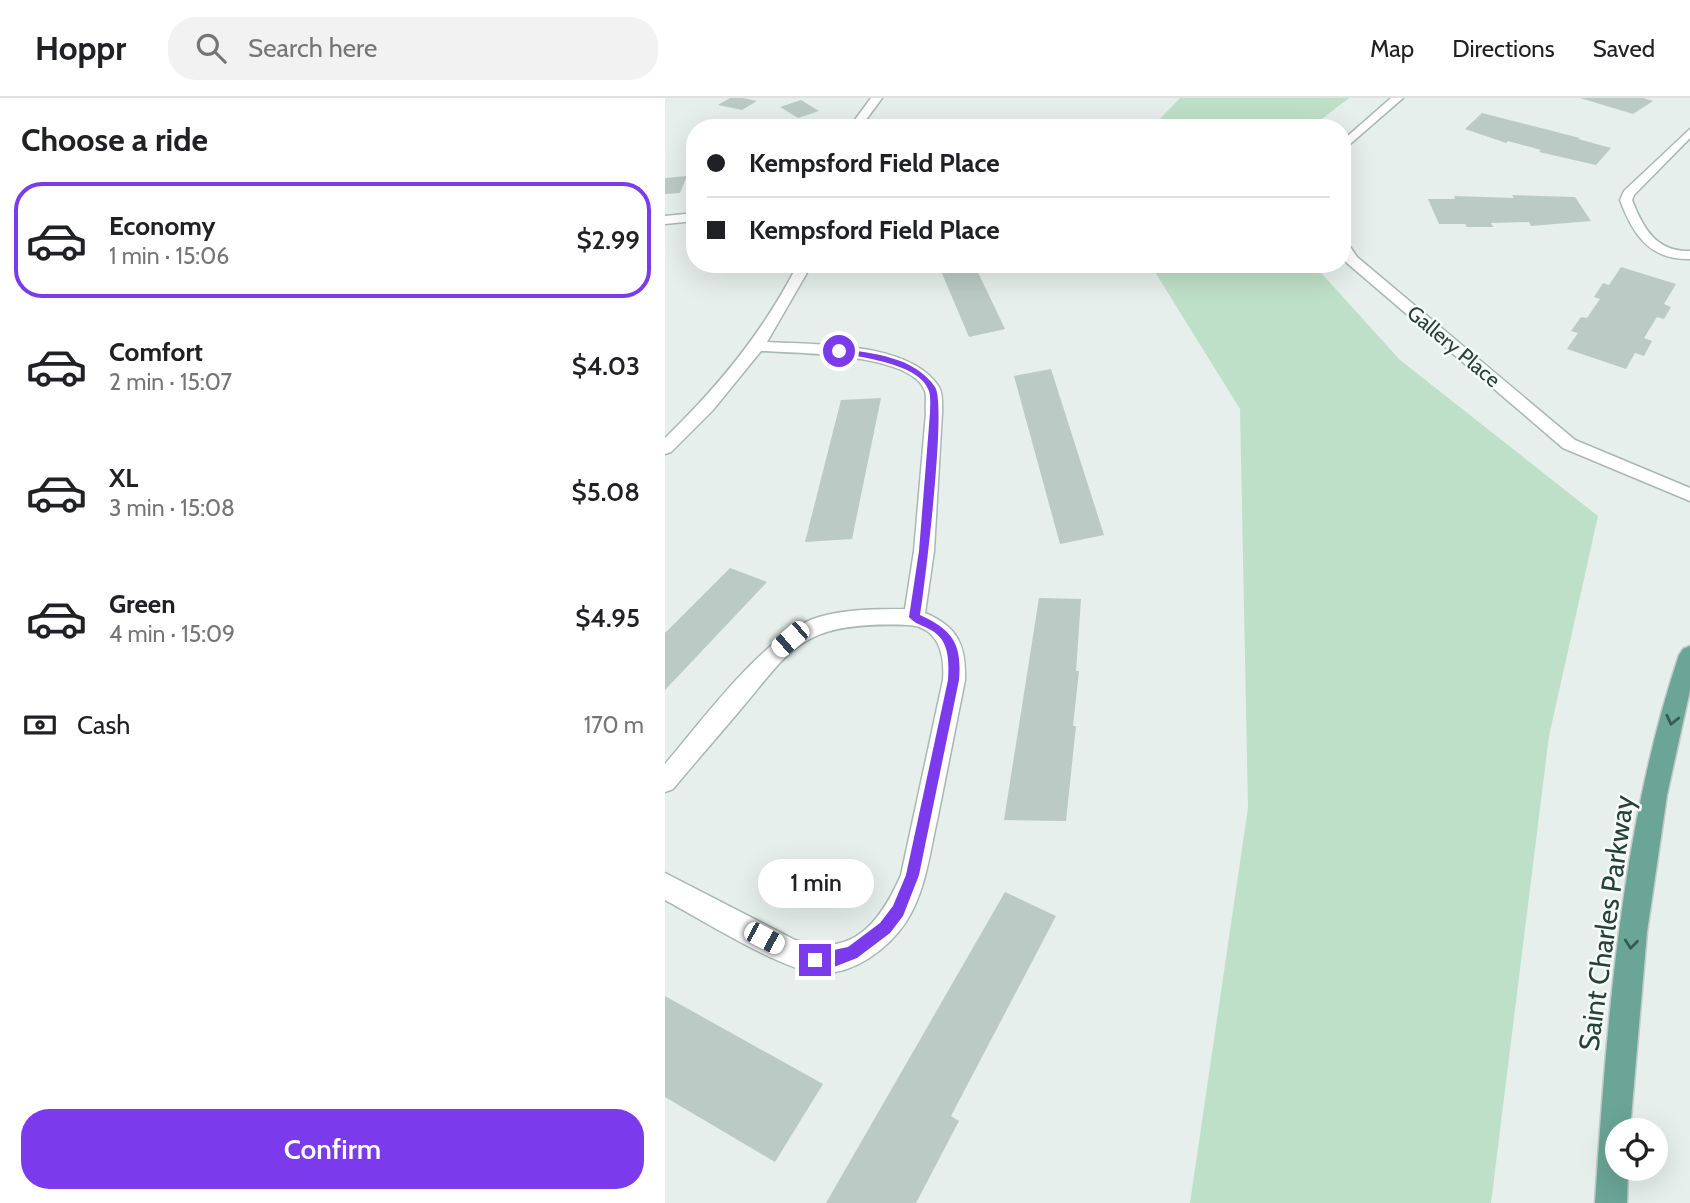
<!DOCTYPE html>
<meta charset="utf-8">
<style>
body{margin:0;font-family:Cabin,sans-serif;background:#f2f2f2;color:#202124;height:100vh;display:flex;flex-direction:column;font-size:26px;white-space:nowrap}
*{box-sizing:border-box;margin:0}
p{font-size:23px;color:#757577}
.icon{flex:none;width:38px;height:38px;fill:none;stroke:currentColor;stroke-width:2;stroke-linecap:round;stroke-linejoin:round}
.map{position:relative;flex:1;overflow:hidden}
.panel{display:flex;flex-direction:column;background:#fff;width:665px}
.panel>*{flex:none}
.guide{position:absolute;left:21px;top:21px;width:665px;height:154px;border-radius:28px;box-shadow:0 7px 28px #0002;display:grid;align-content:center;height:154px;padding:0 21px;background:#fff}
.tools{position:absolute;left:940px;top:1020px;display:grid;gap:14px}
.tools a{display:grid;place-items:center;width:63px;height:63px;border-radius:50%;background:#fff;box-shadow:0 7px 28px #0002;font-size:35px}
.end{position:absolute;width:32px;height:32px;margin:-16px;border:9px solid #7c3aed;background:#fff;box-shadow:0 0 0 4px #fff}
.from{border-radius:50%}
.bubble{position:absolute;height:49px;border-radius:24px;background:#fff;box-shadow:0 7px 28px #0002;font-size:23px;font-weight:600;line-height:49px;text-align:center}
.car{position:absolute;width:21px;height:42px;margin:-21px -10px;border-radius:9px;box-shadow:0 0 5px 2px #0007;background:linear-gradient(#fff 24%,#345 0 40%,#fff 0 76%,#345 0 86%,#fff 0)}
.guide b{display:flex;align-items:center;gap:24px;height:66px;font-size:26px}
.guide b+b{border-top:2px solid #e0e0e0}
.guide i{width:18px;height:18px;background:#202124}
ul{padding:0;list-style:none}
li{display:flex;align-items:center;gap:21px;height:116px;margin:0 14px 10px;padding:0 7px;border:4px solid transparent;border-radius:28px}
li div{flex:1}
li b{display:block;font-size:26px}
li em{font-style:normal;font-weight:600}
li.current{border-color:#7c3aed}
li>.icon{width:63px;height:63px;stroke-width:1.5}
h2{padding:0 21px;font-size:32px;line-height:84px}
.pay{display:flex;align-items:center;gap:18px;height:77px;padding:0 21px;font-size:26px}
.pay p{margin-inline-start:auto}
.primary-button{display:flex;gap:14px;margin-top:auto;padding:14px 21px}
.primary-button a{flex:1;height:80px;border-radius:28px;background:#7c3aed;color:#fff;font-size:28px;font-weight:600;line-height:80px;text-align:center}
header{display:flex;align-items:center;gap:42px;box-sizing:border-box;height:98px;padding:0 35px;background:#fff;border-bottom:2px solid #e0e0e0}
header strong{font-size:33px}
nav{display:flex;gap:38px;margin-inline-start:auto;font-size:24px}
.search{width:490px;height:63px;background:#f2f2f2;display:flex;align-items:center;gap:18px;box-sizing:border-box;padding:0 24px;border-radius:28px;color:#757577;font-size:26px}
main{display:flex;flex:1;min-height:0}
.map>svg:first-child{display:block}
.green{fill:#bfe0c8}
.building{fill:#bbcac4}
.lines{fill:none;stroke-linecap:round;stroke-linejoin:round}
.minor-casing{stroke:#a8b8b2;stroke-width:3}
.major-casing{stroke:#c2cac8;stroke-width:3}
.minor{fill:#fff;fill-rule:evenodd}
.major{fill:#6aa596;fill-rule:evenodd}
.oneway{stroke:#365b51}
.route{fill:#7c3aed}
.labels{text-anchor:middle;dominant-baseline:central;stroke-width:5;stroke-linejoin:round;paint-order:stroke}
.far-street-label{font-size:21px;fill:#24423a;stroke:#f7fbf9}
.near-street-label{font-size:28px;fill:#24423a;stroke:#f7fbf9}
</style>
<header>
<strong>Hoppr</strong>
<div class="search"><svg class="icon" aria-label="search" viewBox="0 0 24 24"><circle cx="10" cy="10" r="6"/><path d="M15 15l6 6"/></svg>Search here</div>
<nav><a>Map</a><a>Directions</a><a>Saved</a></nav>
</header>
<main>
<section class="panel">
<h2>Choose a ride</h2>
<ul>
<li class="current"><svg class="icon" aria-label="car" viewBox="0 0 24 24"><path d="M5 17H2v-5l4-1 3-4h7l3 4 3 1v5h-3M9 17h6M6 11h13"/><circle cx="7" cy="17" r="2"/><circle cx="17" cy="17" r="2"/></svg><div><b>Economy</b><p>1 min · 15:06</p></div><em>$2.99</em></li>
<li><svg class="icon" aria-label="car" viewBox="0 0 24 24"><path d="M5 17H2v-5l4-1 3-4h7l3 4 3 1v5h-3M9 17h6M6 11h13"/><circle cx="7" cy="17" r="2"/><circle cx="17" cy="17" r="2"/></svg><div><b>Comfort</b><p>2 min · 15:07</p></div><em>$4.03</em></li>
<li><svg class="icon" aria-label="car" viewBox="0 0 24 24"><path d="M5 17H2v-5l4-1 3-4h7l3 4 3 1v5h-3M9 17h6M6 11h13"/><circle cx="7" cy="17" r="2"/><circle cx="17" cy="17" r="2"/></svg><div><b>XL</b><p>3 min · 15:08</p></div><em>$5.08</em></li>
<li><svg class="icon" aria-label="car" viewBox="0 0 24 24"><path d="M5 17H2v-5l4-1 3-4h7l3 4 3 1v5h-3M9 17h6M6 11h13"/><circle cx="7" cy="17" r="2"/><circle cx="17" cy="17" r="2"/></svg><div><b>Green</b><p>4 min · 15:09</p></div><em>$4.95</em></li>
</ul>
<div class="pay"><svg class="icon" aria-label="cash" viewBox="0 0 24 24"><path d="M3 7h18v10H3z"/><circle cx="12" cy="12" r="2"/></svg>Cash<p>170 m</p></div>
<div class="primary-button"><a>Confirm</a></div>
</section>
<div class="map">
<svg width="1025" height="1105" viewBox="0 0 1025 1105">
<rect width="100%" height="100%" fill="#e6efeb"/>
<path class="green" d="M515,0h169l-39,30h-159z
M485,166h163l87,96 198,156 -49,220 -58,467h-301l58,-395 -8,-399z"/>
<path class="building" d="M65,0h13l14,3 -15,9 -24,-5z
M915,0h63l10,3 -20,13z
M136,2l18,11 -21,7 -18,-11z
M817,15l98,25 -2,1 33,9 -15,17 -57,-13 2,-2 -33,-9 -2,2 -41,-14z
M22,78l-7,17 -15,1v-16z
M847,97l63,2 16,24 -60,5 -2,-4 -38,1 2,4h-26l-2,-3h-26l-11,-25h27l-1,-3 60,2z
M273,166h36l31,65 -36,8z
M956,169l55,17 -12,20 7,3 -7,12 -7,-2 -13,21 8,3 -8,15 -9,-3 -9,16 -59,-20 11,-16 -7,-2 10,-14 6,1 13,-19 -6,-2 9,-14 6,2z
M386,271l53,166 -44,9 -46,-168z
M216,300l-29,141 -47,3 36,-142z
M65,470l37,14 -102,108v-57z
M374,500l42,1 -5,72h3l-6,55h3l-10,95 -62,-1z
M340,794l51,24 -105,200 8,5 -43,82h-90z
M0,898l158,88 -48,78 -110,-65z"/>
<g class="lines">
<g class="minor-casing">
<path id="minor" d="M206,0h11l-22,30h-11z
M726,0h12l-61,53v-10z
M1025,31v9l-56,57 -2,5c11,28 24,52 58,51v8c-40,1 -57,-24 -70,-59l4,-9z
M30,115v8l-30,3v-8z
M677,143l5,1 10,15 218,183 115,48v13l-127,-53 -216,-185 -5,-7z
M133,166h14l-45,78c48,3 143,-1 172,45 4,7 3,18 3,26l-8,138 -9,62c33,14 41,32 40,67 -9,45 -18,90 -27,136 -8,35 -12,75 -32,106 -18,27 -54,54 -88,51 -35,-2 -119,-55 -153,-73v-27l130,67c57,19 85,-17 106,-65l42,-195c2,-25 -4,-53 -35,-55 -28,-1 -68,-1 -94,12 -29,13 -48,43 -68,66 -24,29 -49,57 -73,86l-8,3v-28c37,-43 101,-132 154,-147 27,-8 58,-8 86,-8l9,-58 12,-138c-1,-6 1,-16 -1,-22 -13,-38 -130,-38 -164,-40l-48,59 -42,42 -6,2v-16c54,-52 99,-107 133,-174z"/>
</g>
<g class="major-casing">
<path id="major" d="M1025,548v44l-23,105 -20,137 -17,198h-13v39h11l-1,34h-32c12,-181 26,-375 84,-548l4,-6z"/>
</g>
<use href="#minor" class="minor"/>
<use href="#major" class="major"/>
</g>
<defs><path id="oneway-chevron" d="M-2-3.5L2.5 0L-2 3.5" fill="none" stroke-width="1.6" stroke-linecap="round" stroke-linejoin="round" transform="scale(1.75)"/></defs>
<g class="oneway">
<use href="#oneway-chevron" transform="translate(1007 622) rotate(103)"/>
<use href="#oneway-chevron" transform="translate(966 846) rotate(96)"/>
</g>
<path class="route" d="M174,250c34,6 75,8 96,39 12,18 -10,196 -15,228 33,15 42,29 39,65l-40,195 -16,41 -13,17 -33,25 -23,9 -24,-2 -2,-5 2,-5 38,-8 32,-24 13,-17 13,-31 42,-195c1,-19 2,-41 -19,-51 -8,-4 -15,-6 -20,-12l10,-66 11,-138c0,-6 1,-15 -1,-22 -9,-28 -68,-33 -92,-39z"/>
<g class="labels">
<g class="far-street-label">
<text transform="translate(789 248) rotate(40)">Gallery Place</text>
</g>
<g class="near-street-label">
<text transform="translate(941 825) rotate(-82)">Saint Charles Parkway</text>
</g>
</g>
</svg>
<div class="tools">
<a><svg class="icon" aria-label="locate" viewBox="0 0 24 24"><circle cx="12" cy="12" r="6"/><path d="M12 2v4M12 18v4M2 12h4M18 12h4"/></svg></a>
</div>
<i class="end from" style="left:174px;top:253px"></i>
<i class="end" style="left:150px;top:862px"></i>
<div class="bubble" style="left:93px;top:761px;width:116px">1 min</div>
<i class="car" style="left:125px;top:541px;rotate:229deg"></i>
<i class="car" style="left:99px;top:840px;rotate:118deg"></i>
<div class="guide">
<b><i class="from"></i>Kempsford Field Place</b>
<b><i></i>Kempsford Field Place</b>
</div>
</div>
</main>
